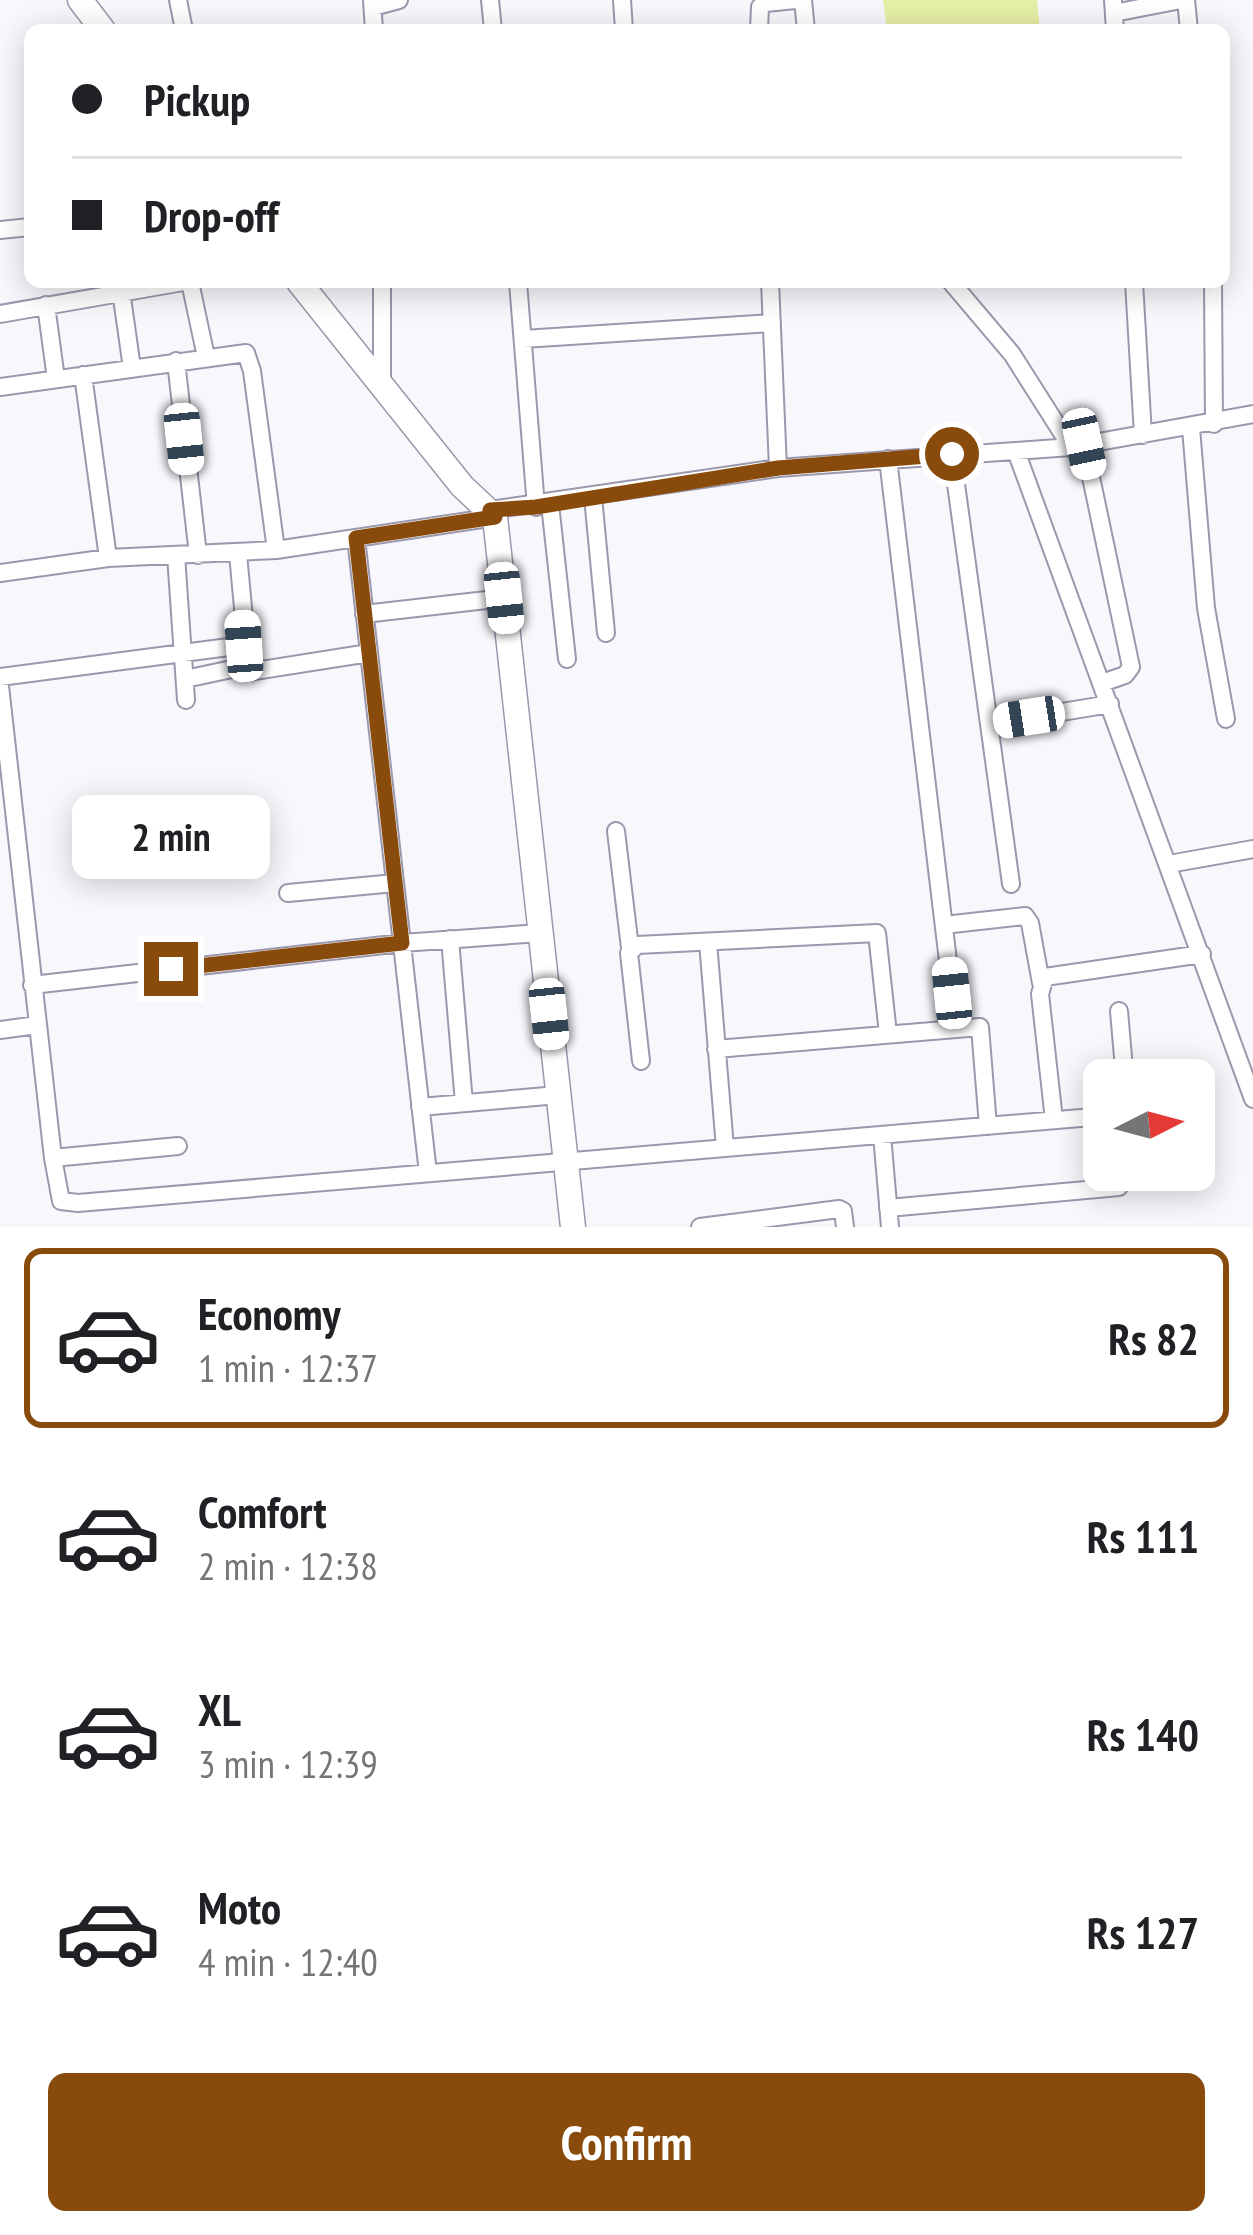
<!DOCTYPE html>
<meta charset="utf-8">
<style>
body{margin:0;font-family:"PT Sans Narrow",sans-serif;background:#f6f6f6;color:#202124;height:100vh;display:flex;flex-direction:column;font-size:45px;white-space:nowrap}
*{box-sizing:border-box;margin:0}
p{font-size:39px;color:#757577}
.icon{flex:none;width:66px;height:66px;fill:none;stroke:currentColor;stroke-width:2;stroke-linecap:round;stroke-linejoin:round}
.map{position:relative;height:1227px;overflow:hidden}
.sheet{display:flex;flex-direction:column;background:#fff;flex:1}
.sheet>*{flex:none}
.top-card{position:absolute;left:24px;top:24px;width:1206px;height:264px;border-radius:18px;box-shadow:0 6px 30px #0003;display:grid;align-content:center;height:264px;padding:0 48px;background:#fff}
.needle{width:78px;rotate:84deg}
.fabs{position:absolute;left:1083px;top:1059px;display:grid;gap:24px}
.fabs a{display:grid;place-items:center;width:132px;height:132px;border-radius:18px;background:#fff;box-shadow:0 6px 30px #0003;font-size:60px}
.end{position:absolute;width:54px;height:54px;margin:-27px;border:15px solid #884b0b;background:#fff;box-shadow:0 0 0 6px #fff}
.from{border-radius:50%}
.bubble{position:absolute;height:84px;border-radius:18px;background:#fff;box-shadow:0 6px 30px #0003;font-size:39px;font-weight:700;line-height:84px;text-align:center}
.car{position:absolute;width:36px;height:72px;margin:-36px -18px;border-radius:15px;box-shadow:0 0 9px 3px #0007;background:linear-gradient(#fff 24%,#345 0 40%,#fff 0 76%,#345 0 86%,#fff 0)}
.top-card b{display:flex;align-items:center;gap:42px;height:114px;font-size:45px}
.top-card b+b{border-top:3px solid #e0e0e0}
.top-card i{width:30px;height:30px;background:#202124}
ul{padding:21px 0 0;list-style:none}
li{display:flex;align-items:center;gap:36px;height:180px;margin:0 24px 18px;padding:0 24px;border:6px solid transparent;border-radius:18px}
li div{flex:1}
li b{display:block;font-size:45px}
li em{font-style:normal;font-weight:700}
li.active{border-color:#884b0b}
li>.icon{width:108px;height:108px;stroke-width:1.5}
.action{display:flex;gap:24px;margin-top:auto;padding:24px 48px}
.action a{flex:1;height:138px;border-radius:18px;background:#884b0b;color:#fff;font-size:48px;font-weight:700;line-height:138px;text-align:center}
.map>svg:first-child{display:block}
.green{fill:#e6efa6}
.lines{fill:none;stroke-linecap:round;stroke-linejoin:round}
.street-casing{stroke:#9b97ad;stroke-width:20}
.secondary-casing{stroke:#9b97ad;stroke-width:27}
.street{stroke:#fff;stroke-width:16}
.secondary{stroke:#fff;stroke-width:24}
.route{stroke:#884b0b;stroke-width:15}
</style>
<div class="map">
<svg width="1253" height="1227" viewBox="0 0 1253 1227">
<rect width="100%" height="100%" fill="#f8f7fc"/>
<path class="green" d="M883,0h154l3,30h-153z"/>
<g class="lines">
<g class="street-casing">
<path id="street" d="M178,0l6,30
M372,0l2,30
M490,0l3,30
M622,0l2,30
M803,0l3,30
M1113,0l2,30
M1186,0l3,30
M373,7l26,-7
M1114,13l67,-13
M759,30l1,-23 6,-4 29,-3
M0,230l30,-3
M190,282l16,75
M382,282v105
M518,282l18,225
M770,282l8,186
M951,282l61,72 59,93
M1134,282l9,153
M1213,282l1,142
M121,291l11,77
M46,305l10,74
M0,314l183,-32
M523,339l249,-16
M176,361l22,194
M83,375l25,183
M0,387l246,-34 6,18 24,179
M1191,428l15,180 20,111
M1084,444l47,223 -6,8 -23,8
M1016,451l237,648
M952,455l59,429
M888,459l68,569
M593,497l13,136
M550,504l17,155
M490,510l288,-42 293,-21 182,-33
M356,538l72,635
M238,554l11,118 120,-19
M176,555l10,145
M0,573l108,-15 168,-8 219,-33
M364,614l140,-16
M0,677l244,-32
M185,679l61,-13
M0,686l53,472 8,43 17,2 1026,-87
M989,724l121,-20
M616,831l14,117
M1169,864l84,-15
M288,893l107,-10
M944,925l81,-9 5,7 11,60
M450,939l14,164
M708,942l17,206
M32,985l370,-42 138,-10
M1119,1011l6,69
M0,1030l37,-5
M716,1049l264,-22 8,99
M641,1061l-12,-108 8,-8 240,-12 11,101
M420,1107l138,-12
M1054,1120l-14,-126 5,-17 157,-23
M882,1135l8,92
M53,1158l125,-12
M888,1208l231,-21
M700,1227l139,-18 4,2 2,16"/>
</g>
<g class="secondary-casing">
<path id="secondary" d="M80,0l23,30
M299,282l163,204 33,31 78,710"/>
</g>
<use href="#street" class="street"/>
<use href="#secondary" class="secondary"/>
</g>
<g class="lines">
<path class="route" d="M171,969l231,-26 -46,-405 139,-21 -5,-7 46,-3 242,-39 174,-14"/>
</g>
</svg>
<div class="fabs">
<a><svg class="needle" viewBox="-14 -14 28 28"><path d="M0-13l5 13h-10z" fill="#e53935"/><path d="M0 13l5-13h-10z" fill="#757577"/></svg></a>
</div>
<i class="end from" style="left:952px;top:454px"></i>
<i class="end" style="left:171px;top:969px"></i>
<div class="bubble" style="left:72px;top:795px;width:198px">2 min</div>
<i class="car" style="left:184px;top:439px;rotate:174deg"></i>
<i class="car" style="left:1084px;top:444px;rotate:168deg"></i>
<i class="car" style="left:504px;top:598px;rotate:174deg"></i>
<i class="car" style="left:244px;top:646px;rotate:356deg"></i>
<i class="car" style="left:1029px;top:717px;rotate:261deg"></i>
<i class="car" style="left:952px;top:993px;rotate:354deg"></i>
<i class="car" style="left:549px;top:1014px;rotate:174deg"></i>
<div class="top-card">
<b><i class="from"></i>Pickup</b>
<b><i></i>Drop-off</b>
</div>
</div>
<section class="sheet">
<ul>
<li class="active"><svg class="icon" aria-label="car" viewBox="0 0 24 24"><path d="M5 17H2v-5l4-1 3-4h7l3 4 3 1v5h-3M9 17h6M6 11h13"/><circle cx="7" cy="17" r="2"/><circle cx="17" cy="17" r="2"/></svg><div><b>Economy</b><p>1 min · 12:37</p></div><em>Rs 82</em></li>
<li><svg class="icon" aria-label="car" viewBox="0 0 24 24"><path d="M5 17H2v-5l4-1 3-4h7l3 4 3 1v5h-3M9 17h6M6 11h13"/><circle cx="7" cy="17" r="2"/><circle cx="17" cy="17" r="2"/></svg><div><b>Comfort</b><p>2 min · 12:38</p></div><em>Rs 111</em></li>
<li><svg class="icon" aria-label="car" viewBox="0 0 24 24"><path d="M5 17H2v-5l4-1 3-4h7l3 4 3 1v5h-3M9 17h6M6 11h13"/><circle cx="7" cy="17" r="2"/><circle cx="17" cy="17" r="2"/></svg><div><b>XL</b><p>3 min · 12:39</p></div><em>Rs 140</em></li>
<li><svg class="icon" aria-label="car" viewBox="0 0 24 24"><path d="M5 17H2v-5l4-1 3-4h7l3 4 3 1v5h-3M9 17h6M6 11h13"/><circle cx="7" cy="17" r="2"/><circle cx="17" cy="17" r="2"/></svg><div><b>Moto</b><p>4 min · 12:40</p></div><em>Rs 127</em></li>
</ul>
<div class="action"><a>Confirm</a></div>
</section>
